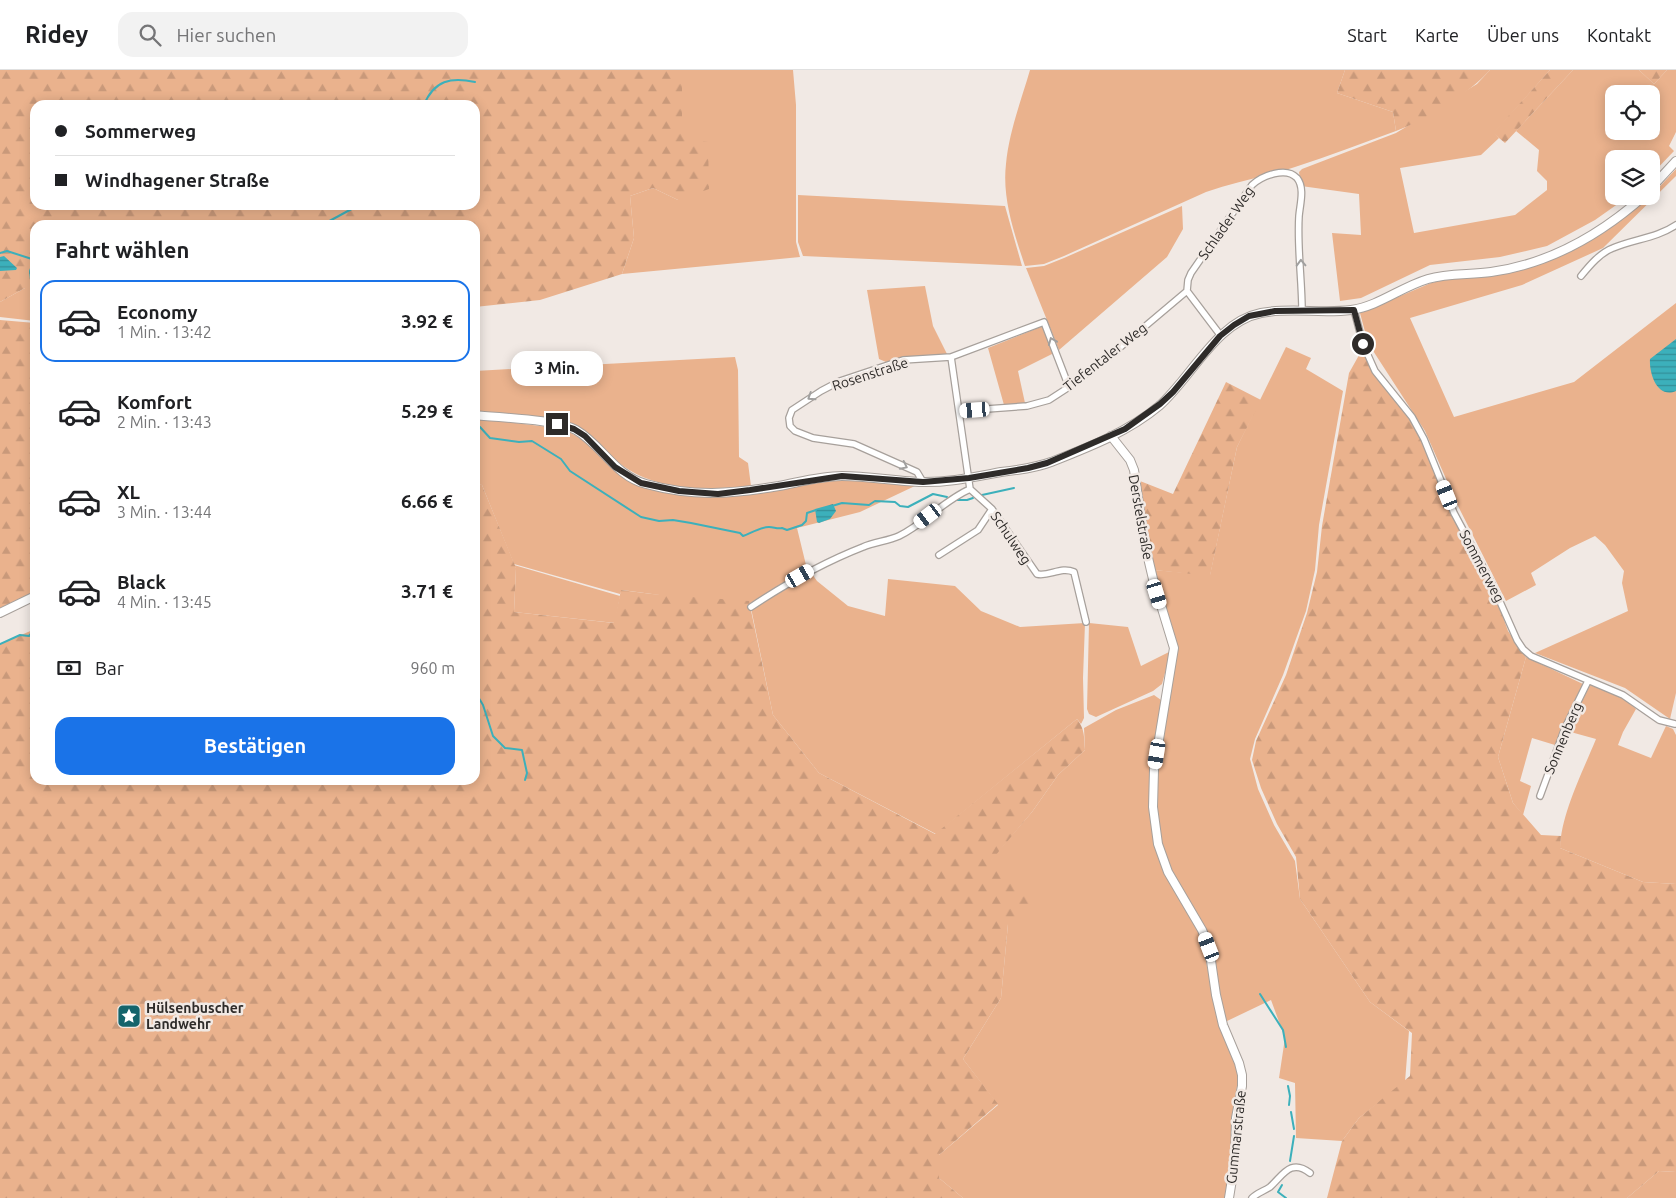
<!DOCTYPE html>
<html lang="de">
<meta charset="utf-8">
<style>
body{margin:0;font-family:Ubuntu,sans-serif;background:#f2f2f2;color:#202124;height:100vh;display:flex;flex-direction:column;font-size:19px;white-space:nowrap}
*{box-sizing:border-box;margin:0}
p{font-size:16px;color:#757577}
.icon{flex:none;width:28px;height:28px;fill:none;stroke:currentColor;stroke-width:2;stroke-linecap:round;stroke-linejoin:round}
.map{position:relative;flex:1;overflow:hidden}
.sheet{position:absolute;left:30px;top:150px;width:450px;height:565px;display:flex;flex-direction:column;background:#fff;border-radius:15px;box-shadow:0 2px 12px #0003}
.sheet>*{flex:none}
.top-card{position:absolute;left:30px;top:30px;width:450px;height:110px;border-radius:15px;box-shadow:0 2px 12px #0003;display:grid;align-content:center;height:110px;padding:0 25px;background:#fff}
.fabs{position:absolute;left:1605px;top:15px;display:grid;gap:10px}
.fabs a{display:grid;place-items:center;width:55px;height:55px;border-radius:10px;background:#fff;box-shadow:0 2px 12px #0003;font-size:25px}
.end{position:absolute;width:22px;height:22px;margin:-11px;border:6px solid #2e2b29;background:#fff;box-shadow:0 0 0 2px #fff}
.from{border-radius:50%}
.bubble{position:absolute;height:35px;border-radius:15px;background:#fff;box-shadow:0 2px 12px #0003;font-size:16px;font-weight:600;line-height:35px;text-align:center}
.car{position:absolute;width:15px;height:30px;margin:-15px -8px;border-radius:6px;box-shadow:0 0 4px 1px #0007;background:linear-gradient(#fff 24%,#345 0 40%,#fff 0 76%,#345 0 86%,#fff 0)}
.top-card b{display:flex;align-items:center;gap:18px;height:48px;font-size:19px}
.top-card b+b{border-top:1px solid #e0e0e0}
.top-card i{width:12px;height:12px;background:#202124}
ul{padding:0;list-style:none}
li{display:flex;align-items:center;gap:15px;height:82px;margin:0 10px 8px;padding:0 15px;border:2px solid transparent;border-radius:15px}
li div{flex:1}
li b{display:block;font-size:19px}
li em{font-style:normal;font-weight:600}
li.selected{border-color:#1a73e8}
li>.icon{width:45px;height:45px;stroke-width:1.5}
h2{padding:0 25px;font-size:22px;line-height:60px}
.pay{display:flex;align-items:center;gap:12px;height:55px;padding:0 25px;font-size:19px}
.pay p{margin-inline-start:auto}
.primary-button{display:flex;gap:10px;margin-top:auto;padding:10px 25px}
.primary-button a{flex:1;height:58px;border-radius:15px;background:#1a73e8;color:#fff;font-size:20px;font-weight:600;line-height:58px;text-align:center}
header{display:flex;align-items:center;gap:30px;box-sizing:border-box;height:70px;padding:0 25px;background:#fff;border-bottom:1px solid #e0e0e0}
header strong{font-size:24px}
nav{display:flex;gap:28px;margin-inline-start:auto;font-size:18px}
.search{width:350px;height:45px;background:#f2f2f2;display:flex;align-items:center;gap:12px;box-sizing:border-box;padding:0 18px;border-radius:15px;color:#757577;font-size:19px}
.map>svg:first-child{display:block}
.grass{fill:#eab28d;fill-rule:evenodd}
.forest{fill:url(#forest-firs);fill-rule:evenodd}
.water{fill:url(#water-rules)}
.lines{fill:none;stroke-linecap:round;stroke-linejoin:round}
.stream{stroke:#3cb0bb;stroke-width:2}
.street-casing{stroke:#a7a09b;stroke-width:8}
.secondary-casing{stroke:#a7a09b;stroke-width:10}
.street{stroke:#fff;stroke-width:5.5}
.secondary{stroke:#fff;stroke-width:8}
.oneway{stroke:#a1a09f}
.route{stroke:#2e2b29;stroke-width:6}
.labels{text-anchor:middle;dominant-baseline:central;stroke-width:5;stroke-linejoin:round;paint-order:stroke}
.street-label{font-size:14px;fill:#2e2b29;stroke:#f1e9e4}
.poi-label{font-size:14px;font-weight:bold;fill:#2e2b29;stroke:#f1e9e4;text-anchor:start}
</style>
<header>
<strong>Ridey</strong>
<div class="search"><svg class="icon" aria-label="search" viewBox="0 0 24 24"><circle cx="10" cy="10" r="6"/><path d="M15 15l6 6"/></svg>Hier suchen</div>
<nav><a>Start</a><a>Karte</a><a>Über uns</a><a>Kontakt</a></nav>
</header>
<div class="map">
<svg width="1676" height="1128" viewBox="0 0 1676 1128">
<defs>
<pattern id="forest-firs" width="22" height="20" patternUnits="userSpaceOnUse" patternTransform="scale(1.25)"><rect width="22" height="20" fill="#eab28d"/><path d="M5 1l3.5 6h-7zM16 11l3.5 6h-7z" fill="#c9997a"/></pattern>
<pattern id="water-rules" width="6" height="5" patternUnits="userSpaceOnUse" patternTransform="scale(1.25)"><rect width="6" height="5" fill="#3cb0bb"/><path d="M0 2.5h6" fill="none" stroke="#338f98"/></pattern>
</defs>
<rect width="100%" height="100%" fill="#f1e9e4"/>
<path class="grass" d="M682,0h111l3,35v137l4,15 -178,17 12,-36 -4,-42 23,-8 25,12 4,-63z
M1030,0h315l-8,23 56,19 3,19c-34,12 -67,25 -101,36 -30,10 -60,15 -89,25l-142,64 -20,8 -19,2c-11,-33 -23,-68 -19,-102 3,-32 15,-63 24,-94z
M1490,0h60l-56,63 5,5 -18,17 -81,13 14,65 101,-18 32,-25v-9l-10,-10 2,-21 -23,-19 57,-61h66l15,14 13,-14h9v62l-7,14 5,5 -23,24v-16h-37v37h15l-34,24 -48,26 -47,11 -70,8 -69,33 -21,3 -8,-68 29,2 -2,-41 -58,-8 -2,-14 3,-3 94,-36 81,-49zM1614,24h37v37h-37z
M1676,99v7l-73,72 -81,37 -112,33 44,99 120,-35 102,-79v390l-6,26 -45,-31 -90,-35 93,-42 -6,-28 2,-12 -19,-26 -10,-9 -25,12 -39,25 5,12 -30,16 -48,-95 -33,-75 -57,-88 -8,-30 71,-30 17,-4 49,-4 60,-17 46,-25 27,-20 21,-17z
M798,125l207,11 17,60 -219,-10 -5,-14z
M1182,136l1,23 -16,28 -108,93 -33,-82 18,-2 20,-8z
M925,216l8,40 15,30 -46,1 -16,5 -7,-3 -12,-69z
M25,218h10v33l-35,-4v-15z
M1043,256l11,27 -36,18 7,32 -21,2 -16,-57z
M1286,277l25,11 -5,11 37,22 -24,134 -4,45 -9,41 -23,64 -28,64 -5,20 8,30 16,36 21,36 5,38 70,103 39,29 -4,51 -46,36 -17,23 -46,-3 -1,-55 -16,-5 6,-40 -14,-38 -46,22 -14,-76 -43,-81 -8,-25 -4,-32 1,-38 20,-122 -23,-78 56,5 27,-128z
M735,287l3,13 1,87 9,6 3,23c-44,4 -95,6 -132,-23 -14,-11 -26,-28 -43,-37 -11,-6 -28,-7 -41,-8 -20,-2 -40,-4 -60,-7v-40z
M475,348l89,11 24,14 26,26 24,17 42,9 39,1 29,-1 39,-8 54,-7 76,5 -57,27 -63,16 9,37 3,5 -59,37 -128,-17 -2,4 -106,-30 -32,-79 -7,-1z
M514,495l106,31 -5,27 -101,-11 2,-44z
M810,501l7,10 31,25 37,10 3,-37 67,7 26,25 39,16 65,-4 -2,55 1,40 -3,6 -4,-5 -141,115 -117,-61 -46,-58 -22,-107z
M1089,553l39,4 13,39 30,-15 -9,33 -9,7 -57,26 -7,-3 -2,-5z
M1526,587l57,27 -20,41 -8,20 -23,-7 -12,43 11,5 -8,29 -10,-12 -15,-46z
M1590,615l33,13 13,11 -13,23 -5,13 33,13 15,-32 7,3 3,6v149l-33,-2 -83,-34c1,-34 23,-77 36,-109l-29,-8z
M1154,625l7,5 -1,17 -9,52 -2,36 6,42 11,28 33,55 20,90 18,47v19l-4,35 -1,40 -6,37h-263l-24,-20v-23l59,-50 -35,-46 38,-61 7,-74 -19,-62 43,-50 26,-37 27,-25 -1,-22 32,-18z
M1659,1101l17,1v26h-49z"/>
<path class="forest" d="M0,0h682v67l26,5 1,47 -31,11 -25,-12 -23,8 4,42 -12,36 -82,26 -65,7v-82h-440v63h-10l-25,14zM35,35h440v100h-440z
M1345,0h145c-20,23 -65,50 -94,61l-3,-19 -56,-19z
M1550,0h23l-68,73 -12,-10z
M1639,0h28l-13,14z
M0,250l35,3v268l-35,18z
M1363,278l53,80 37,86 39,72 16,45 18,26 -28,100 15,46 28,32 20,1 -1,12 83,34 33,2v288l-17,-1 -32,27h-300l15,-57 17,-23 51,-42 2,-43 -42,-31 -70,-103 -4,-42 -19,-33 -16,-36 -9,-28 4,-19 30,-66 21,-62 10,-41 5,-46 27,-153z
M1226,312l35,18 -24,47 -27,129 -56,-6 -8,-37 -6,-52 33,13z
M475,414l7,1 34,83 -2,44 100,11 7,-33 31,4 97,7 24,114 46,58 116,61 142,-115c8,10 7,19 8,31l-27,25 -26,37 -42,50 47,40 -29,22 -7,74 -38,61 35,45 -59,51v23l24,20h-963v-554l35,-15v151h440z"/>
<path class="water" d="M4,186l13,12 -1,2 -16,1v-14z
M32,192h3v19l-5,-1 -1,-9z
M1676,269v52c-19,8 -27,-18 -26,-32z
M833,434l3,7 -6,8 -11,4 -2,-1 -2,-13z"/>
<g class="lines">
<path class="stream" d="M424,35c10,-25 27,-28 51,-23
M322,155l37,-20
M0,183l7,-2 28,9
M475,357h5l10,11 29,4 13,-1 29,18 9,12 71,46 18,4 14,-1 18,3 49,10 3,3c8,-3 18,-9 26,-9 5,0 8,2 13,1l5,2 15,-5 4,-4 1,-8 9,-3
M982,425l32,-7
M956,430h11l6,-2
M832,436l10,-3 27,2 6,-4 20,1 5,4 8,1 25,-13 14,3
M0,574l20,-9 9,1 6,-7
M475,606l2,19 6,10 10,31 12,12 17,2 5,23 -2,7
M1260,924l23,36 3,17
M1288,1016l2,10 -1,9
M1291,1042l3,17
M1290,1091l4,-25
M1282,1115l-4,7 8,6"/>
<g class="street-casing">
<path id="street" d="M1581,206c9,-11 19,-23 32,-28 21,-9 44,-10 63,-23
M1187,221l1,-11 3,-7 61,-88c10,-9 34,-19 45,-7 8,10 3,26 2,38 -2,31 3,64 3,95
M1354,240l9,34 12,27 37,46 12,22 30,74 39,73 24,54 6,9 8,7 92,39 36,25 16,4
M951,287l19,132 22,20 45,65c12,3 24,-8 37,-2l12,50
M959,341l68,-5 22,-6 20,-13 48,-37 70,-59 34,45
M923,412l-6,-10 -63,-28 -41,-6 -18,-7 -5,-5 -1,-8 3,-8 29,-19 19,-10 63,-21 48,-3 93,-35 25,65
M939,485l39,-25 14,-21
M751,537c36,-24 71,-44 112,-60 11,-5 25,-6 36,-11 25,-12 44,-35 71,-47
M1540,726l25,-68 23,-47
M1252,1128c5,-5 12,-7 18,-11 13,-12 21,-29 40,-14"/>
</g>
<g class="secondary-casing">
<path id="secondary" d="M1651,118l25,-27
M475,345c25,3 81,4 101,15 26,15 39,46 70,54 47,13 85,10 133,2 21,-4 42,-10 63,-10 26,0 51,5 77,6 28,1 55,-5 82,-10 17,-2 34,-4 50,-10 38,-15 77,-30 108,-56 33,-29 57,-84 102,-93 29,-6 60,1 90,-3 28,-4 50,-23 77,-31 20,-6 42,-4 63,-7 58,-8 109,-37 153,-76
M1111,366l19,24 4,10 11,75 8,34 21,69 -20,122 -1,37 5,37 10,28 34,58 7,17 7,48 7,30 16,38 3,12v11l-6,32 -1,43 -6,37
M0,543l35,-17"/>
</g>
<use href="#street" class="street"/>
<use href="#secondary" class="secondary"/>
</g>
<defs><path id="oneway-chevron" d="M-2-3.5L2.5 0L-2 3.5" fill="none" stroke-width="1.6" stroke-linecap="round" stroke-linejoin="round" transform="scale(1.25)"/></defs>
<g class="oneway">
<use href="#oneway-chevron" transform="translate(1301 193) rotate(-92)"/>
<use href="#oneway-chevron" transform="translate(1052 271) rotate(-112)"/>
<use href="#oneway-chevron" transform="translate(811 327) rotate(147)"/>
<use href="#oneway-chevron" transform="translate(904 396) rotate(26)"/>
</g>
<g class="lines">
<path class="route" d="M557,354l17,5 11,7 30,31 26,16 38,8 39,3 32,-4 92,-14 81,6 46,-4 59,-10 19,-5 78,-34 35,-25 13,-12 47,-56 14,-11 15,-9 26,-5 79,-1 9,34"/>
</g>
<defs>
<g id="sight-square" transform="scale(1.25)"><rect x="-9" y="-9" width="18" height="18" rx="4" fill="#15646b" stroke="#f1e9e4"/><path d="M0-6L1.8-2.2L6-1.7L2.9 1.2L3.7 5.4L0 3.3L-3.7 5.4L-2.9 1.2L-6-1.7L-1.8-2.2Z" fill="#fff"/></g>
</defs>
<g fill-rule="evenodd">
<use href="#sight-square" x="129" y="946"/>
</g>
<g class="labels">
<g class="street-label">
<text transform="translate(1226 153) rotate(-55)">Schlader Weg</text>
<text transform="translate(1105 287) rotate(-38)">Tiefentaler Weg</text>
<text transform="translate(870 304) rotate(-18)">Rosenstraße</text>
<text transform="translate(1141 447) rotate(80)">Derstelstraße</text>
<text transform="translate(1011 468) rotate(56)">Schulweg</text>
<text transform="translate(1482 496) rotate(62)">Sommerweg</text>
<text transform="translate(1563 668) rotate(-67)">Sonnenberg</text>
<text transform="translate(1236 1067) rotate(-84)">Gummarstraße</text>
</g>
<g class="poi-label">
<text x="146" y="938">Hülsenbuscher<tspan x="146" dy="16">Landwehr</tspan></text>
</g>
</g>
</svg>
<div class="fabs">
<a><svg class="icon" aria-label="locate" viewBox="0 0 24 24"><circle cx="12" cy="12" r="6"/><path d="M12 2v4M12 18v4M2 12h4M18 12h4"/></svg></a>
<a><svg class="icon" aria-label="layers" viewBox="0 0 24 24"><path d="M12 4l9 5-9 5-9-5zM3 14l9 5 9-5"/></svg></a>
</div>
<i class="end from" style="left:1363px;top:274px"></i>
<i class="end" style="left:557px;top:354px"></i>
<div class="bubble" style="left:511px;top:281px;width:92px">3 Min.</div>
<i class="car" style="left:975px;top:340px;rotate:266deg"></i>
<i class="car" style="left:1447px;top:425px;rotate:338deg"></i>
<i class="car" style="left:928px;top:446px;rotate:233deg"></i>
<i class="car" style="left:800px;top:506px;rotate:60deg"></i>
<i class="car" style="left:1157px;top:524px;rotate:163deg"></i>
<i class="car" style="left:1157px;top:684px;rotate:189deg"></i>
<i class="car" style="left:1209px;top:877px;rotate:339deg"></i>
<div class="top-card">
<b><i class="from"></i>Sommerweg</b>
<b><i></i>Windhagener Straße</b>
</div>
<section class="sheet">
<h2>Fahrt wählen</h2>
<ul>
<li class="selected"><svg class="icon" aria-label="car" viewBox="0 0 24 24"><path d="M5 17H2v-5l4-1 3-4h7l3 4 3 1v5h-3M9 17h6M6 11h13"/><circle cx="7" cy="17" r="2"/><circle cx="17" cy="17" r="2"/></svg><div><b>Economy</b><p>1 Min. · 13:42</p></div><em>3.92 €</em></li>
<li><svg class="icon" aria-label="car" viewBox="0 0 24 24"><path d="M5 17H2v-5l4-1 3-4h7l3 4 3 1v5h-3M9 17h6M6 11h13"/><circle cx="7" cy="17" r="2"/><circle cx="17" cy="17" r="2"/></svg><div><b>Komfort</b><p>2 Min. · 13:43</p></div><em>5.29 €</em></li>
<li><svg class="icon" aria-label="car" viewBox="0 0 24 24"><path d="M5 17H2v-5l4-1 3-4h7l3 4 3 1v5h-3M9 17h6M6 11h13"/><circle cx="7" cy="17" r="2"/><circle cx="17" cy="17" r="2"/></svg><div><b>XL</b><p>3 Min. · 13:44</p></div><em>6.66 €</em></li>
<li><svg class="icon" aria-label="car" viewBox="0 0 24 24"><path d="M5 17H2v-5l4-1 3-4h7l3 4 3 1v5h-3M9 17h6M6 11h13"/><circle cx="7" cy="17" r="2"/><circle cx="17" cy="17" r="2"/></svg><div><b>Black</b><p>4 Min. · 13:45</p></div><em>3.71 €</em></li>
</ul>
<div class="pay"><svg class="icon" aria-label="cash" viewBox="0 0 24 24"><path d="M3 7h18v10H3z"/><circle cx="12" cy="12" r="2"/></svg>Bar<p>960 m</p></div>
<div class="primary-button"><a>Bestätigen</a></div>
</section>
</div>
